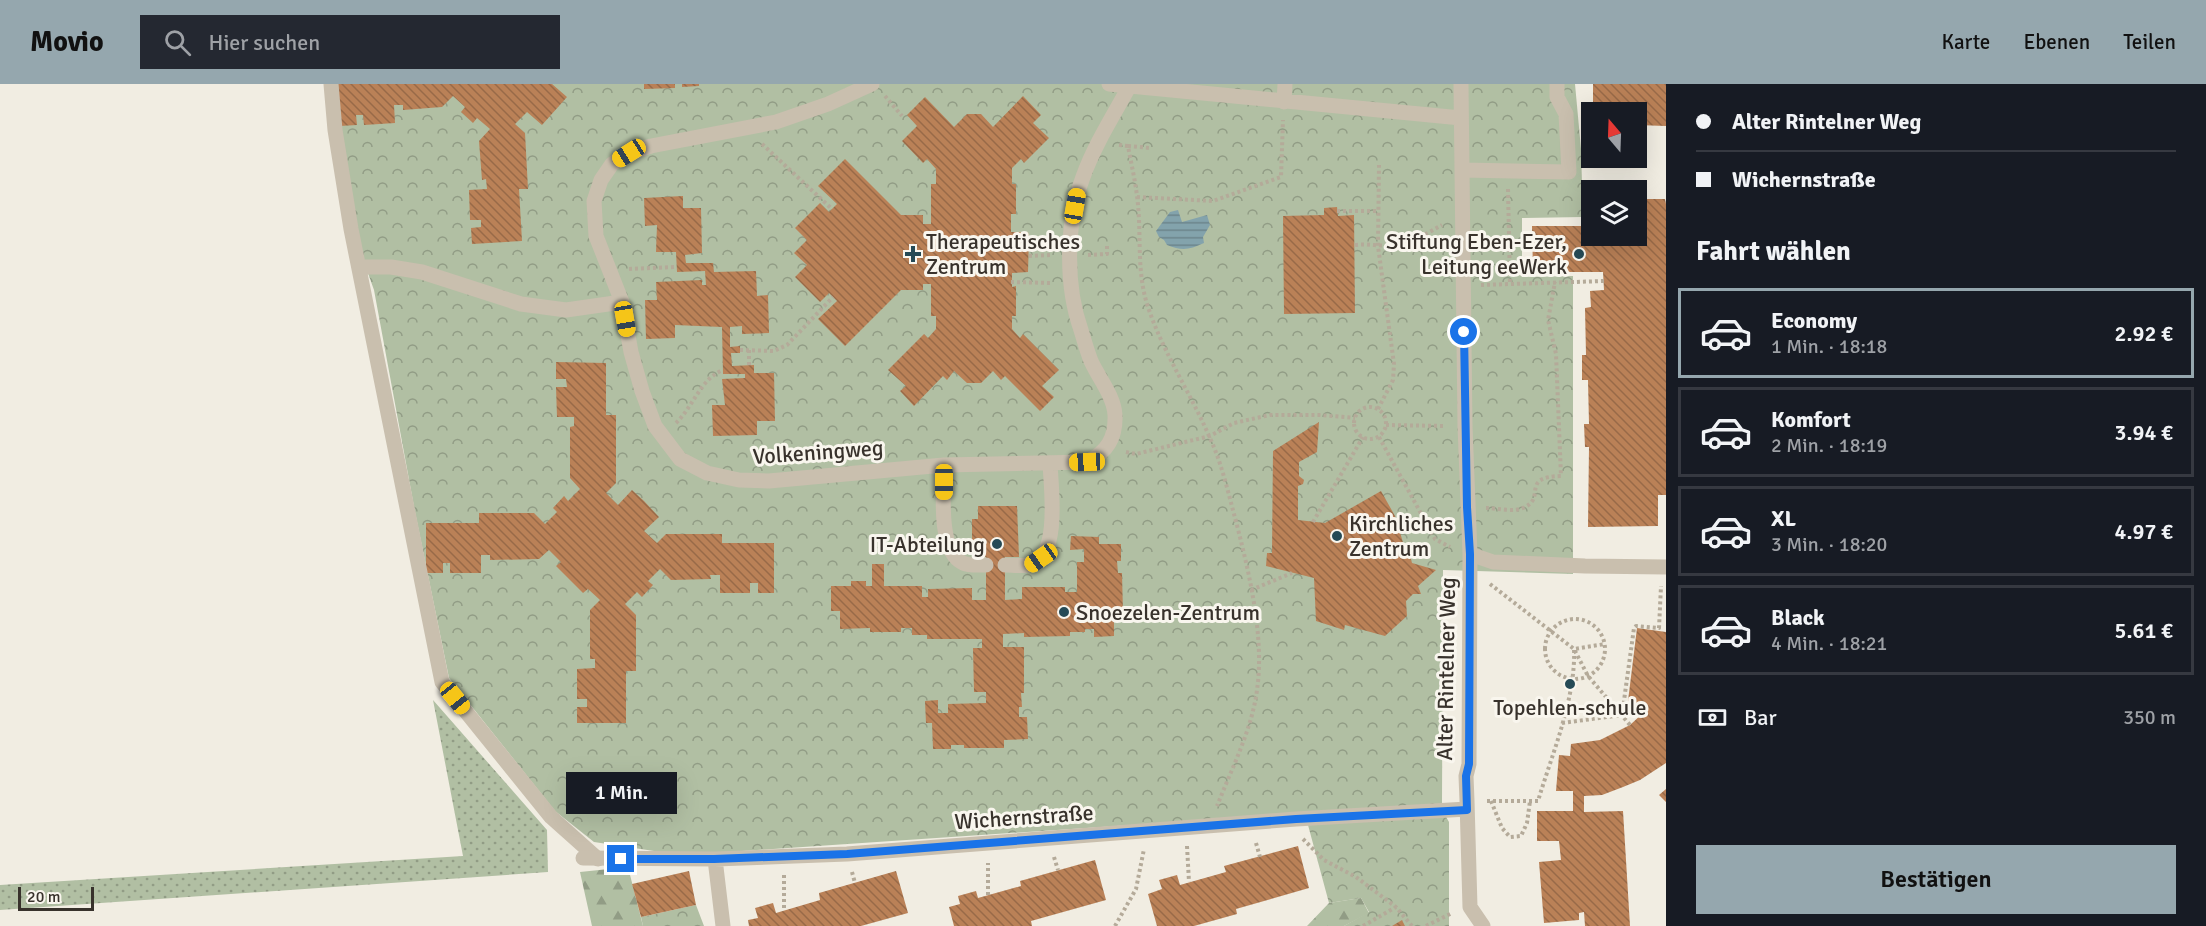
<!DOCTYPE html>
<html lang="de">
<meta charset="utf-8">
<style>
body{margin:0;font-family:Signika,sans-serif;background:#242831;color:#f1f3f6;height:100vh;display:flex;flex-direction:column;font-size:22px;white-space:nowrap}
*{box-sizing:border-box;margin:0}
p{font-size:20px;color:#9ea1a6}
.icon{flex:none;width:33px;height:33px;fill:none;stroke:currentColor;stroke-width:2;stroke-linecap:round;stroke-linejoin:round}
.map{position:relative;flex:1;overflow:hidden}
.side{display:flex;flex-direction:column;background:#171b24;width:540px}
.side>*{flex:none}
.banner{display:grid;align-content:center;height:132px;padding:0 30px;background:#171b24}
.needle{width:39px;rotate:341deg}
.controls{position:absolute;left:1581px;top:18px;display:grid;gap:12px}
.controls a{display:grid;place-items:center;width:66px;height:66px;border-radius:0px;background:#171b24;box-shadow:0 6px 24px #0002;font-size:30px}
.scale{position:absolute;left:18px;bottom:15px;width:76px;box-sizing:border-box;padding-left:6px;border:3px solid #38322c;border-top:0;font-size:16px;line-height:21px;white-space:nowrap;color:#38322c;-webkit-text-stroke:4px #f9f6ee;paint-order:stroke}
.end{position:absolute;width:27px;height:27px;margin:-14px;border:8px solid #1a73e8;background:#fff;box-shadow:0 0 0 3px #fff}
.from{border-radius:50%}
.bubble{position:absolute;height:42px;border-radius:0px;background:#171b24;box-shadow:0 6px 24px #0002;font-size:20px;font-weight:600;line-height:42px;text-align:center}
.car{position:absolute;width:18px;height:36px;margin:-18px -9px;border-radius:8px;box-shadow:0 0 4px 2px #0007;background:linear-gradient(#f5c518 24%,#345 0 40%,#f5c518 0 76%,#345 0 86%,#f5c518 0)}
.banner b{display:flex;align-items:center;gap:21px;height:57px;font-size:22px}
.banner b+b{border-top:2px solid #363941}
.banner i{width:15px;height:15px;background:#f1f3f6}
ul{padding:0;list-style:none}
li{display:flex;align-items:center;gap:18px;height:90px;margin:0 12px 9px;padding:0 18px;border:3px solid #363941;border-radius:0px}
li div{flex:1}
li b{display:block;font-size:22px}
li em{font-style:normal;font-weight:600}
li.on{border-color:#95a7ae}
li>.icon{width:54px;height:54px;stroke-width:1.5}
h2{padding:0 30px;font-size:27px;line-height:72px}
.pay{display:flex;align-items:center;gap:15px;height:66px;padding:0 30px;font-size:22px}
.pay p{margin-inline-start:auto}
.primary-button{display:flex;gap:12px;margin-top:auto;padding:12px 30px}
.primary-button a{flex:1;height:69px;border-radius:0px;background:#95a7ae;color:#111;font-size:24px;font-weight:600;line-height:69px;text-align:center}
header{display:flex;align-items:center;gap:36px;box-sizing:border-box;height:84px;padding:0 30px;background:#95a7ae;color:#111}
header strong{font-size:28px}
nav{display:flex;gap:33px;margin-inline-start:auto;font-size:21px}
.search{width:420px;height:54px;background:#242831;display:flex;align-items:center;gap:15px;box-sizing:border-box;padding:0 21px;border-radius:0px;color:#9ea1a6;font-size:22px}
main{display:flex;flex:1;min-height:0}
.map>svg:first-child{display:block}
.grass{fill:url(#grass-dots)}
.forest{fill:url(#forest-firs)}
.park{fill:url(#park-crowns)}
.water{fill:url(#water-rules)}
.building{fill:url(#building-back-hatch)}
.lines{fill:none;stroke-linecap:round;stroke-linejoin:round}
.path{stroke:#b4aa99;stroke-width:4;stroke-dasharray:3 3;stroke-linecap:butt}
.lane{stroke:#c9bfae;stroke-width:15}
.street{stroke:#c9bfae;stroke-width:15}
.route{stroke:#1a73e8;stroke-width:8}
.poi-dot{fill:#254a56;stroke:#f9f6ee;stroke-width:2}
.labels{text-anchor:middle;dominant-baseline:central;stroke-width:6;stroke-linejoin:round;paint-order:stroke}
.poi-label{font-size:22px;fill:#38322c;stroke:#f9f6ee;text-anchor:start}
.street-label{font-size:22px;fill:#38322c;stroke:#f9f6ee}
</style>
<header>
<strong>Movio</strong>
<div class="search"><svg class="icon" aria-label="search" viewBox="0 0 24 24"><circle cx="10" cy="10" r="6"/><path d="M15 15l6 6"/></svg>Hier suchen</div>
<nav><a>Karte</a><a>Ebenen</a><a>Teilen</a></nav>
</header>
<main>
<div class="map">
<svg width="1666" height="842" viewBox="0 0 1666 842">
<defs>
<pattern id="grass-dots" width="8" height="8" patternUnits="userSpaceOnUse" patternTransform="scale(1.5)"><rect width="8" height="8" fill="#b1bfa3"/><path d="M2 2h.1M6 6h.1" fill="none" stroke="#919c85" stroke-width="1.8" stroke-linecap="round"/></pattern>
<pattern id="forest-firs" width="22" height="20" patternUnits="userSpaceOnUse" patternTransform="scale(1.5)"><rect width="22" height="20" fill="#b1bfa3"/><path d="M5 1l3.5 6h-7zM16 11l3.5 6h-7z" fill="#919c85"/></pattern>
<pattern id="park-crowns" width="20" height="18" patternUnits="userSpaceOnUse" patternTransform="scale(1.5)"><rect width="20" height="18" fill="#b1bfa3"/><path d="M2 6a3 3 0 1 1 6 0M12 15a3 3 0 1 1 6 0" fill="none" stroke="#919c85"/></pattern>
<pattern id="water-rules" width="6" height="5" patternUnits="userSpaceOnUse" patternTransform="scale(1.5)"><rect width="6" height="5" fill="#83a3ac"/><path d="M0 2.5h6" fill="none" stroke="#6c858c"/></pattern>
<pattern id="building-back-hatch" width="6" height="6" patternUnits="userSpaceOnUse" patternTransform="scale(1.5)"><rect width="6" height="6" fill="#ba8157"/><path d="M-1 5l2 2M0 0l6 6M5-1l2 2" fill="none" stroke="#986a48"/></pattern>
</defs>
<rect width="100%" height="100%" fill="#f1ede2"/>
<path class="grass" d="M433,616l114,130 1,42 -548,38v-25l463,-29z"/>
<path class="forest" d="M628,783l15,59h-51l-12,-54z
M1361,814l8,15 -25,13h-37l22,-23z"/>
<path class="park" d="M338,0h1237l6,65 2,68 -61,1v59l51,-1v298l-130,-4 -1,234 -788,53v-6l-60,-9 -39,-31 -106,-133 -34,-166 -41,-222 -15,-42 -17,-109z
M1445,731l4,7v104h-105l25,-14 -8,-14 -32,5 -21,-78z
M696,821l8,21h-61l-2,-9z"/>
<path class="water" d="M1178,126l4,12 25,-7 3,10 -7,12 1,6c-15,7 -22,8 -37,2l-3,-5 -5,-3 -3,-6 14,-19z"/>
<path class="building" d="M338,0h214l15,13 -25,28 -15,-13 -12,12 10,9 3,56h-9l3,52 -50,3 -1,-16 10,-1v-7h-11l-1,-30 18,-1 -1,-10 -4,1 -3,-39 11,-12 -13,-11 -4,5 -12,-11 4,-5 -12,-11 -11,11 -39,3v-5h-9l1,18 -31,2 -1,-10h-7l1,10 -17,1z
M644,0h31v4l-31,1z
M682,0h17v2l-17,1z
M1593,0h73v42l-30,-1v-13h-43z
M1023,12l18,19 -8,8 16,15 -25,25 -3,-4 -9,9v16h4v30h-5v18h17l1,5 -1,35 -16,1v14l4,-1v30h-4v13l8,9 3,-4 36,36 -17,16 12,11 -14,14 -35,-35 -4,4 -8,-9 -12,12h-14l-13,-12 -7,9 -4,-4 -29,30 -14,-15 6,-5 -18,-16 36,-36 4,4 8,-9v-13h-5v-32h-8v6h-22l-56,56 -27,-27 19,-18 -8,-8 -9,9 -25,-25 12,-12 -13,-12 13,-13 -12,-12 25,-25 9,9 8,-8 -19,-18 27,-27 56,56h22v9h8v-40h5v-15l-9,-10 -4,4 -21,-22 15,-15 -10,-11 18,-18 29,30 13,-13h14l12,13z
M683,112v12h18l1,45 -17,2 1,8h27l1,9 42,-1 1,25 11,-1 1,38 -27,1v-8l-12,1v20l10,-1v7h-9l1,13 22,-1v8h20l1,48h-18v14l-44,1 -1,-31h13l-3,-26 23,-1v-4h-22l-1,-47 -47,-2v13l-29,1 -1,-39h12l-1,-18 46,-2v5h4l-1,-14 -28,1 -1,-20h-20l1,-27 -12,1 -1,-28z
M1636,115h29l1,5v291h-8v31l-70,1 1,-80h-4l-1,-23h5l-1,-44h-6v-25h4l-1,-47 6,-1 -1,-16 14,-1 -1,-18h-70l-1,-46h60v10h44z
M1337,123l1,9 16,-1 1,98 -71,1 -1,-98 41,-1v-7z
M556,278l50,1v52h10v68l-10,10 12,12 14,-15 12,11 15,16 -15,14 13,12 9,-9h56v9h52v50h-16v-10h-8v10h-30v-18h-10l1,4 -40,1 -11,-11 -12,12 5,4 -11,12 -5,-5 -12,12 11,11v56h-10v52h-49v-16h10v-8h-10v-30l18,-1v-9h-5v-49l10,-10 -12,-11 -5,4 -27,-27 5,-4 -12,-12 -10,9 -49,1v-5h-9v18h-31v-10h-7v10h-17v-50h53v-10h55l11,11 12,-12 -4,-4 11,-12 4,5 12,-12 -10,-11v-51l4,-1v-9h-17l-1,-30h11l-1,-8h-10z
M1319,338l-2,30 -18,10v14l5,4 -1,4 -5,2v34l27,3 56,-32 14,25 10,33 3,-1 4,15 24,7 -18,16 3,8h-8l-7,7 1,15 -22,20 -40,-11 -1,5 -28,-9 -2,-43 -48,-12 1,-13h5l1,-102z
M978,422h39l2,51h-14v43l17,-1v-12h43v5h12v-30h7v-13l-14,1 1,-14 28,1v7h22v17h-4l1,12h4l1,40 -9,1v22l-20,1v-8h-9v3h-15v4l-46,1v-4l-21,1v13h21v46h-3l1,14h-3v10h8l1,22 -24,1v8h-40v-3h-13v4h-18l-1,-26h-6l-1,-22 13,-1v13h10v-9l38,-1v-11h-12l-1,-44h9v-9h-55v-4h-15v-7h-11v4h-31v-4l-30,1v-18h-9v-25h20v-5h15v5h6v-22h12v22h38v11h6v-8l44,-1v12h14v-43h-14v-38h6z
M1637,544l29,4v131l-26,17 -17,7 -21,8 -18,1v16l39,-1 7,115h-45l-1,-14 -5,1v7l-35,3 -5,-61 22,-2 -2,-19h-22v-30h36v-20h-17l3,-36 11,1 1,-12 29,-4 30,-15 12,-11 -14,-13z
M1666,705v13l-7,-7z
M1298,762l11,42 -73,21 1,5 -43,12h-37l-9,-32 14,-5 -3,-9 18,-5 3,10 46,-13 -2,-6z
M1095,776l11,40 -75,21 1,5h-78l-5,-19 11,-3 -2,-8 18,-5 2,7 43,-12 -1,-5z
M689,787l7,34 -55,12 -9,-33z
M896,787l12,42 -47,13h-112l-1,-6 10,-2 -3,-10 18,-5 3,10 44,-13 -1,-7z
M1402,836l3,6h-13z"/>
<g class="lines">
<path class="path" d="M885,12l17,20
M762,60l70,65
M1119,61l9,1c3,17 7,33 9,50 5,36 -1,72 10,108 15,47 43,88 62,132 12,25 18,52 25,78 14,53 31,122 23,176 -5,39 -25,78 -40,116
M1128,62l22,2
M1508,105l2,95
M1137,113l76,4 68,-24 2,-57
M1337,127h41
M1355,161c13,-2 25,2 38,0 18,-1 34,-12 49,-20
M1088,171l19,-1v-8
M1029,172l22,-1
M629,185l47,-2
M1011,198l41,1
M1481,201l123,-4
M740,266l34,1 13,-6 46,-48
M749,266v16
M1354 339a16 16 0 1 1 32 0a16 16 0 1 1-32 0Z
M1378,325l15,-29 1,-16 -16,-118 1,-81
M676,339c17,-16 25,-45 47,-53
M1386,341l59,1
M1379,353l56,102 15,8
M1126,368l10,2 74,-18 24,-13 36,-8h49l36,3
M1486,424c11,0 29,5 39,-1 21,-10 -5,-30 36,-31l-5,-122 -8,-34 7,-38
M1313,438l50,-85
M1490,500l84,65 14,27 42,49
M1251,506l41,-17
M1545 565a30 30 0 1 1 60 0a30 30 0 1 1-60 0Z
M1562,639l60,-8 12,-87 2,-2 23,2 2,-42
M1487,717h51c14,-47 38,-103 36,-152l31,-5
M1491,717l11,27 8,9 11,-1 6,-13 3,-22
M1303,755l21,21 32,17 40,30
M1256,759l4,14
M1187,762l2,36
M1054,773l4,13
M852,788l3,11
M784,791v35
M988,811v-32
M1115,842l21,-37 8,-40
M1363,842l33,-19 16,19
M1426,842l26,-13"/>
<path class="lane" d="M331,0l4,46 16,99 91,453 109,135 47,42
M359,183h32l31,5 99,32 45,6 56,-8"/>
<path class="street" d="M872,0l-44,20 -52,18 -125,24 -22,7 -17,11 -11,16 -7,21 2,35 26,66 9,50 11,39 13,35 25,33 27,14 32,7 30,1 175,-16 143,-3c20,-10 29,-24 28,-47 -1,-19 -17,-38 -24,-54 -4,-10 -7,-21 -10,-31 -16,-45 -15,-108 2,-153 11,-31 30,-61 46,-90
M1109,0l352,34
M1461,0l4,342 5,128 -1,210 -3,12 1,25 3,106 13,19
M1284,18l1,-18
M1462,86l107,2 -3,-58 -9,-17v-13
M944,381c0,24 -7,86 19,98 6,3 16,2 23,2
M1470,470l23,8 92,4 81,1
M1005,481c8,0 20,2 28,-1 27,-12 18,-76 17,-101
M583,774l132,1 132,-5 449,-35 171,-10
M715,775l8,67"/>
</g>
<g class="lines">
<path class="route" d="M621,775h93l133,-5 449,-35 171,-9 -1,-34 3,-12 1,-210 -3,-47 -3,-175"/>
</g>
<g class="poi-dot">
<path d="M910 161h6v6h6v6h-6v6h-6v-6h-6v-6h6z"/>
<circle cx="1579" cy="170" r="6"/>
<circle cx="1337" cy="452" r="6"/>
<circle cx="997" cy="460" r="6"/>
<circle cx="1064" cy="528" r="6"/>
<circle cx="1570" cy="600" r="6"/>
</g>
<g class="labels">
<g class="poi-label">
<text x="926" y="157">Therapeutisches<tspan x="926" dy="25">Zentrum</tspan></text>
<text x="1567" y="157" text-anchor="end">Stiftung Eben-Ezer,<tspan x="1567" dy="25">Leitung eeWerk</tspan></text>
<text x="1349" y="439">Kirchliches<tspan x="1349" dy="25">Zentrum</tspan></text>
<text x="985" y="460" text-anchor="end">IT-Abteilung</text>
<text x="1076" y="528">Snoezelen-Zentrum</text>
<text x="1570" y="623" text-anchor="middle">Topehlen-schule</text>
</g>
<g class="street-label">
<text transform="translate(818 368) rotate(-4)">Volkeningweg</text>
<text transform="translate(1446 585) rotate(-89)">Alter Rintelner Weg</text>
<text transform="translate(1024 733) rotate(-4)">Wichernstraße</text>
</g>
</g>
</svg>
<div class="controls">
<a><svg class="needle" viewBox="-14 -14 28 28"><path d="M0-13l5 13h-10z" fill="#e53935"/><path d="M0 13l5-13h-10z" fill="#9ea1a6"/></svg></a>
<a><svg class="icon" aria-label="layers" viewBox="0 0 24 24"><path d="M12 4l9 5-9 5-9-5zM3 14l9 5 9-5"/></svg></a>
</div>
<div class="scale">20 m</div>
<i class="end from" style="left:1464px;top:248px"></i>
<i class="end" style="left:621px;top:775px"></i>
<div class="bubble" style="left:566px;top:688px;width:111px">1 Min.</div>
<i class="car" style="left:629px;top:69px;rotate:238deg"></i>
<i class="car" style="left:1075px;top:122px;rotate:10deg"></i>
<i class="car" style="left:625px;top:235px;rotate:170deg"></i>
<i class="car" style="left:1087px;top:378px;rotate:268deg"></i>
<i class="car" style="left:944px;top:398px;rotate:180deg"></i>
<i class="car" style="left:1041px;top:474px;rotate:235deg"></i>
<i class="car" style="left:455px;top:614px;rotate:141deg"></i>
</div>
<section class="side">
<div class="banner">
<b><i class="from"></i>Alter Rintelner Weg</b>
<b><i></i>Wichernstraße</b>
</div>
<h2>Fahrt wählen</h2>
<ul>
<li class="on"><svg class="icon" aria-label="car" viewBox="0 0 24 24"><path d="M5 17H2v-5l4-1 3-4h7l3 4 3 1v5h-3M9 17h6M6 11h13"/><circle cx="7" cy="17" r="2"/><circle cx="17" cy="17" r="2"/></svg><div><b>Economy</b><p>1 Min. · 18:18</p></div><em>2.92 €</em></li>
<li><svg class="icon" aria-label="car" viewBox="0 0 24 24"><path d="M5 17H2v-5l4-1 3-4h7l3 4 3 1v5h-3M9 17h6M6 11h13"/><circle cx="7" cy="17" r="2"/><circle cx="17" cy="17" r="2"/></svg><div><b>Komfort</b><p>2 Min. · 18:19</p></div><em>3.94 €</em></li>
<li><svg class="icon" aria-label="car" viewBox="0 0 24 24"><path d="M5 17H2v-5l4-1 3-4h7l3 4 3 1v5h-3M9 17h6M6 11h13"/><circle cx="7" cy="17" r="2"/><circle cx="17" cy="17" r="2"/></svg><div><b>XL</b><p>3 Min. · 18:20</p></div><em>4.97 €</em></li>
<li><svg class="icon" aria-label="car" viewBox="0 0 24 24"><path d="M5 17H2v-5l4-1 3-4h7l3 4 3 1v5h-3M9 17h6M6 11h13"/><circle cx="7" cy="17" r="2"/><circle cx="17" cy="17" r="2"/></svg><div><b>Black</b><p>4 Min. · 18:21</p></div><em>5.61 €</em></li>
</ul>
<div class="pay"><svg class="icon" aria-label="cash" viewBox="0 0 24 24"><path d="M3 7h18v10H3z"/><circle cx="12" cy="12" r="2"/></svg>Bar<p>350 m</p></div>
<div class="primary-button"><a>Bestätigen</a></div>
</section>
</main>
